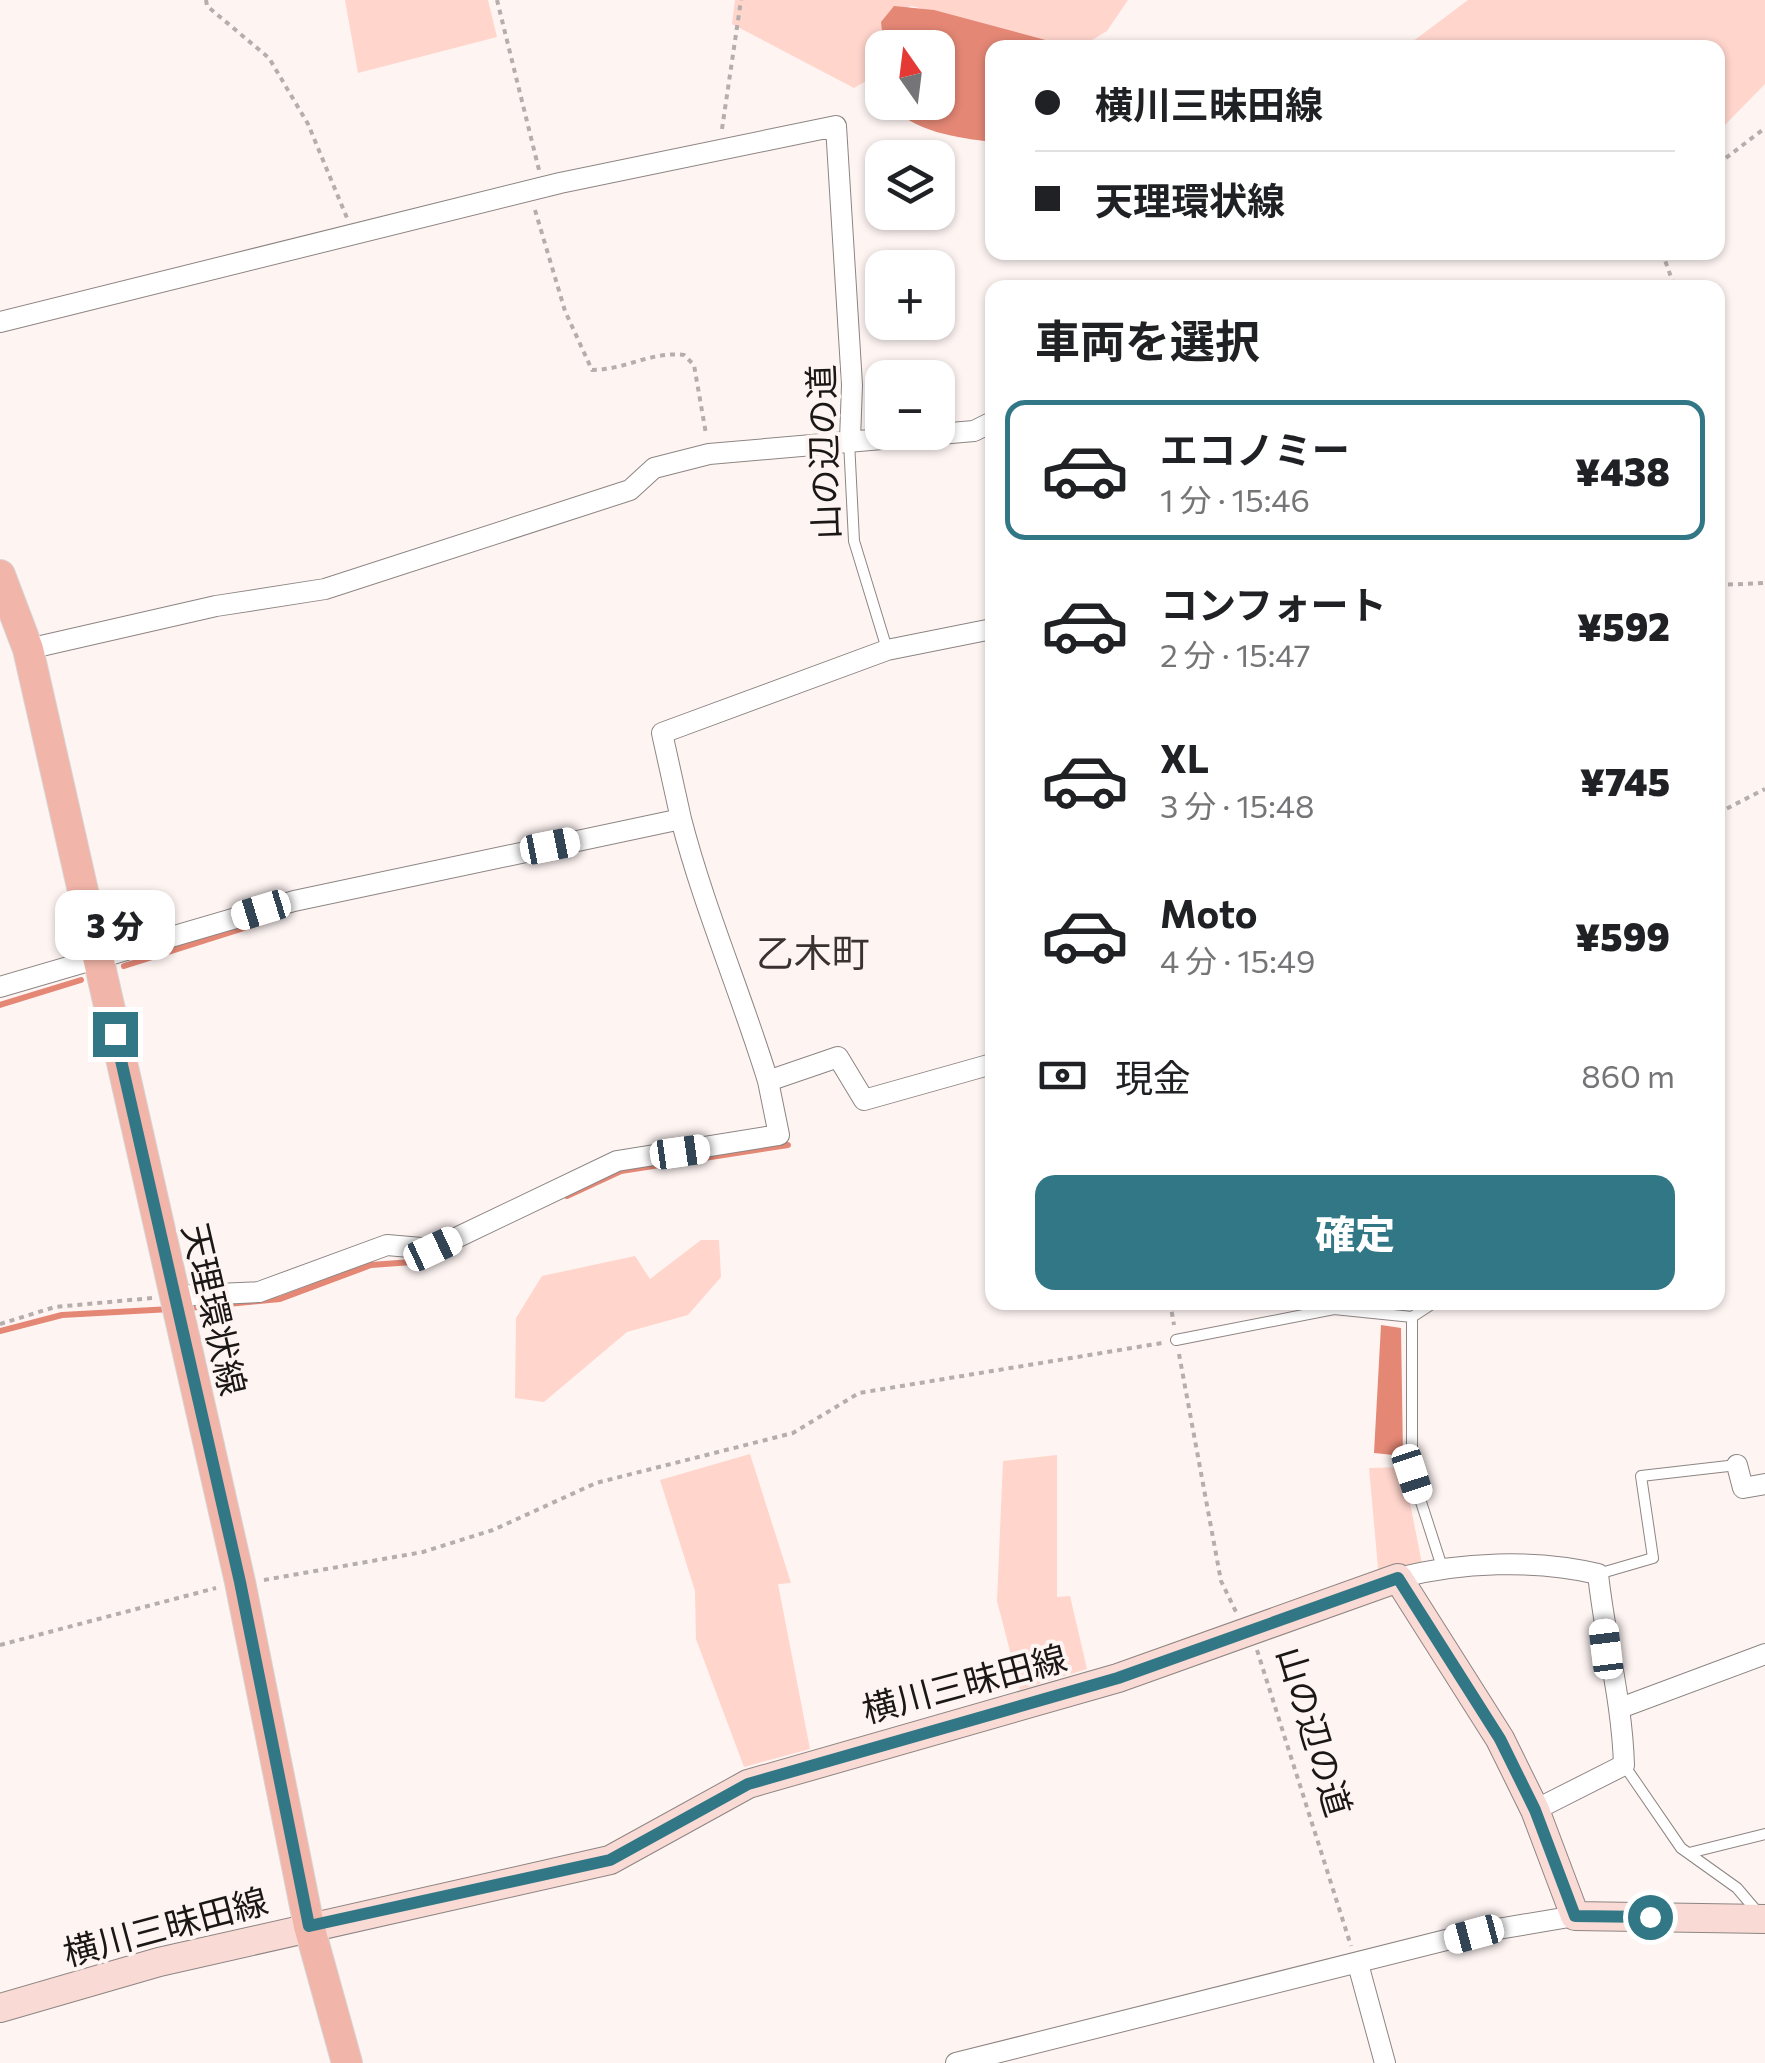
<!DOCTYPE html>
<html lang="ja">
<meta charset="utf-8">
<style>
body{margin:0;font-family:Commissioner,"Noto Sans JP",sans-serif;background:#f6f6f6;color:#202124;height:100vh;display:flex;flex-direction:column;font-size:38px;white-space:nowrap}
*{box-sizing:border-box;margin:0}
p{font-size:32px;color:#757577}
.icon{flex:none;width:55px;height:55px;fill:none;stroke:currentColor;stroke-width:2;stroke-linecap:round;stroke-linejoin:round}
.map{position:relative;flex:1;overflow:hidden}
.sheet{position:absolute;left:985px;top:280px;width:740px;height:1030px;display:flex;flex-direction:column;background:#fff;border-radius:20px;box-shadow:0 2px 8px #0004}
.sheet>*{flex:none}
.top-card{position:absolute;left:985px;top:40px;width:740px;height:220px;border-radius:20px;box-shadow:0 2px 8px #0004;display:grid;align-content:center;height:220px;padding:0 50px;background:#fff}
.needle{width:65px;rotate:346deg}
.buttons{position:absolute;left:865px;top:30px;display:grid;gap:20px}
.buttons a{display:grid;place-items:center;width:90px;height:90px;border-radius:20px;background:#fff;box-shadow:0 2px 8px #0004;font-size:50px}
.end{position:absolute;width:45px;height:45px;margin:-22px;border:12px solid #327785;background:#fff;box-shadow:0 0 0 5px #fff}
.from{border-radius:50%}
.bubble{position:absolute;height:70px;border-radius:20px;background:#fff;box-shadow:0 2px 8px #0004;font-size:32px;font-weight:800;line-height:70px;text-align:center}
.car{position:absolute;width:30px;height:60px;margin:-30px -15px;border-radius:12px;box-shadow:0 0 8px 2px #0007;background:linear-gradient(#fff 24%,#345 0 40%,#fff 0 76%,#345 0 86%,#fff 0)}
.top-card b{display:flex;align-items:center;gap:35px;height:95px;font-size:38px}
.top-card b+b{border-top:2px solid #e0e0e0}
.top-card i{width:25px;height:25px;background:#202124}
ul{padding:0;list-style:none}
li{display:flex;align-items:center;gap:30px;height:140px;margin:0 20px 15px;padding:0 30px;border:5px solid transparent;border-radius:20px}
li div{flex:1}
li b{display:block;font-size:38px}
li em{font-style:normal;font-weight:800}
li.selected{border-color:#327785}
li>.icon{width:90px;height:90px;stroke-width:1.5}
h2{padding:0 50px;font-size:45px;line-height:120px}
.pay{display:flex;align-items:center;gap:25px;height:110px;padding:0 50px;font-size:38px}
.pay p{margin-inline-start:auto}
.cta{display:flex;gap:20px;margin-top:auto;padding:20px 50px}
.cta a{flex:1;height:115px;border-radius:20px;background:#327785;color:#fff;font-size:40px;font-weight:800;line-height:115px;text-align:center}
.map>svg:first-child{display:block}
.green{fill:#ffd5cc}
.water{fill:#e48775}
.lines{fill:none;stroke-linecap:round;stroke-linejoin:round}
.stream{stroke:#e48775;stroke-width:6}
.service-casing{stroke:#8d8583;stroke-width:12}
.minor-casing{stroke:#8d8583;stroke-width:22}
.secondary-casing{stroke:#8d8583;stroke-width:30}
.primary-casing{stroke:#d6d5d5;stroke-width:32}
.path{stroke:#b5aead;stroke-width:4;stroke-dasharray:5 5;stroke-linecap:butt}
.service{stroke:#fff;stroke-width:10}
.minor{stroke:#fff;stroke-width:20}
.secondary{stroke:#f9dad4;stroke-width:28}
.primary{stroke:#f2b5a9;stroke-width:30}
.route{stroke:#327785;stroke-width:12}
.labels{text-anchor:middle;dominant-baseline:central;stroke-width:8;stroke-linejoin:round;paint-order:stroke}
.street-label{font-size:35px;fill:#1a1716;stroke:#fef5f3}
.neighbourhood-label{font-size:38px;fill:#393230;stroke:#fef5f3}
</style>
<div class="map">
<svg width="1765" height="2063" viewBox="0 0 1765 2063">
<rect width="100%" height="100%" fill="#fef5f3"/>
<path class="green" d="M345,0h143l9,37 -139,36z
M735,0h393l-21,31 -28,17 -168,-42 -30,16 1,50 -28,16 -122,-64z
M1468,0h297v84l-47,48v-84h-314z
M701,1240h18l2,37 -33,38 -61,17 -83,70 -29,-4 1,-80 26,-42 93,-20 15,23z
M750,1454l41,129 -13,1 32,165 -66,18 -48,-128 -1,-48 -35,-111z
M1057,1455v142l13,-1 17,73 -67,21 -23,-89 6,-140z
M1403,1467l20,102 -44,10 -10,-111z"/>
<path class="water" d="M894,6l40,4 138,37 -80,1v94c-32,-4 -82,-10 -102,-39l48,-1v-54l-55,-1 -2,-25z
M1381,1325l20,3 2,128 -29,-3z"/>
<g class="lines">
<path class="stream" d="M124,966l148,-47
M0,1005l81,-25
M567,1196l54,-25 167,-26
M188,1308l92,-9 91,-34 55,-4 11,-6
M0,1331l62,-16 109,-6"/>
<g class="service-casing">
<path id="service" d="M849,441l5,100 33,108
M1412,1317v157l30,93
M1176,1340l158,-31 78,8 23,-15
M1598,1574l55,-16 -12,-82 96,-11
M1624,1765l57,83 56,40 23,27
M1689,1853l76,-19"/>
</g>
<g class="minor-casing">
<path id="minor" d="M0,322l560,-139 276,-57 16,259 -2,55
M28,649l188,-43 109,-17 305,-99 24,-22 55,-14 265,-23 18,-9
M681,819c23,89 60,174 87,262
M0,987l294,-86 387,-82 -19,-86 225,-83 105,-21
M174,1296l85,-4 128,-47 46,4 184,-88 162,-26 -11,-54 70,-24 26,43 128,-36
M1737,1465l6,23 22,-4
M1398,1578c62,-16 137,-19 200,-4 7,65 24,126 26,191l-89,45
M1623,1707l142,-53
M1358,1964l27,99
M956,2063l518,-130 101,-17"/>
</g>
<g class="secondary-casing">
<path id="secondary" d="M0,2008l159,-46 451,-102 138,-76 370,-106 280,-100 102,161 35,71 40,106 190,3"/>
</g>
<g class="primary-casing">
<path id="primary" d="M0,575l28,74 212,933 69,344 38,137"/>
</g>
<path class="path" d="M206,0l1,6 62,52 39,66 39,94
M497,0l42,170
M722,129l19,-129
M1718,164l47,-36
M535,210l30,101 27,59c33,0 59,-19 92,-15l10,10 12,69
M1662,252l13,36
M1718,585l47,-2
M1718,813l47,-24
M1170,1302l4,23
M0,1324l55,-17 97,-9
M1179,1354l42,227 15,31
M264,1580l159,-28 70,-22 103,-47 197,-50 66,-40 303,-50
M0,1645l216,-57
M1257,1650l94,296"/>
<use href="#service" class="service"/>
<use href="#minor" class="minor"/>
<use href="#secondary" class="secondary"/>
<use href="#primary" class="primary"/>
</g>
<g class="lines">
<path class="route" d="M115,1034l125,548 69,344 301,-66 138,-76 370,-106 280,-100 102,161 35,71 40,106 75,1"/>
</g>
<g class="labels">
<g class="street-label">
<text transform="translate(822 452) rotate(-92)">山の辺の道</text>
<text transform="translate(216 1309) rotate(77)">天理環状線</text>
<text transform="translate(964 1682) rotate(-15)">横川三昧田線</text>
<text transform="translate(1316 1731) rotate(73)">山の辺の道</text>
<text transform="translate(165 1925) rotate(-15)">横川三昧田線</text>
</g>
<g class="neighbourhood-label">
<text x="813" y="951">乙木町</text>
</g>
</g>
</svg>
<div class="buttons">
<a><svg class="needle" viewBox="-14 -14 28 28"><path d="M0-13l5 13h-10z" fill="#e53935"/><path d="M0 13l5-13h-10z" fill="#757577"/></svg></a>
<a><svg class="icon" aria-label="layers" viewBox="0 0 24 24"><path d="M12 4l9 5-9 5-9-5zM3 14l9 5 9-5"/></svg></a>
<a>+</a>
<a>−</a>
</div>
<i class="end from" style="left:1650px;top:1917px"></i>
<i class="end" style="left:115px;top:1034px"></i>
<div class="bubble" style="left:55px;top:890px;width:120px">3 分</div>
<i class="car" style="left:550px;top:846px;rotate:79deg"></i>
<i class="car" style="left:261px;top:910px;rotate:253deg"></i>
<i class="car" style="left:680px;top:1152px;rotate:82deg"></i>
<i class="car" style="left:433px;top:1249px;rotate:65deg"></i>
<i class="car" style="left:1412px;top:1474px;rotate:162deg"></i>
<i class="car" style="left:1606px;top:1649px;rotate:353deg"></i>
<i class="car" style="left:1474px;top:1934px;rotate:255deg"></i>
<div class="top-card">
<b><i class="from"></i>横川三昧田線</b>
<b><i></i>天理環状線</b>
</div>
<section class="sheet">
<h2>車両を選択</h2>
<ul>
<li class="selected"><svg class="icon" aria-label="car" viewBox="0 0 24 24"><path d="M5 17H2v-5l4-1 3-4h7l3 4 3 1v5h-3M9 17h6M6 11h13"/><circle cx="7" cy="17" r="2"/><circle cx="17" cy="17" r="2"/></svg><div><b>エコノミー</b><p>1 分 · 15:46</p></div><em>¥438</em></li>
<li><svg class="icon" aria-label="car" viewBox="0 0 24 24"><path d="M5 17H2v-5l4-1 3-4h7l3 4 3 1v5h-3M9 17h6M6 11h13"/><circle cx="7" cy="17" r="2"/><circle cx="17" cy="17" r="2"/></svg><div><b>コンフォート</b><p>2 分 · 15:47</p></div><em>¥592</em></li>
<li><svg class="icon" aria-label="car" viewBox="0 0 24 24"><path d="M5 17H2v-5l4-1 3-4h7l3 4 3 1v5h-3M9 17h6M6 11h13"/><circle cx="7" cy="17" r="2"/><circle cx="17" cy="17" r="2"/></svg><div><b>XL</b><p>3 分 · 15:48</p></div><em>¥745</em></li>
<li><svg class="icon" aria-label="car" viewBox="0 0 24 24"><path d="M5 17H2v-5l4-1 3-4h7l3 4 3 1v5h-3M9 17h6M6 11h13"/><circle cx="7" cy="17" r="2"/><circle cx="17" cy="17" r="2"/></svg><div><b>Moto</b><p>4 分 · 15:49</p></div><em>¥599</em></li>
</ul>
<div class="pay"><svg class="icon" aria-label="cash" viewBox="0 0 24 24"><path d="M3 7h18v10H3z"/><circle cx="12" cy="12" r="2"/></svg>現金<p>860 m</p></div>
<div class="cta"><a>確定</a></div>
</section>
</div>
